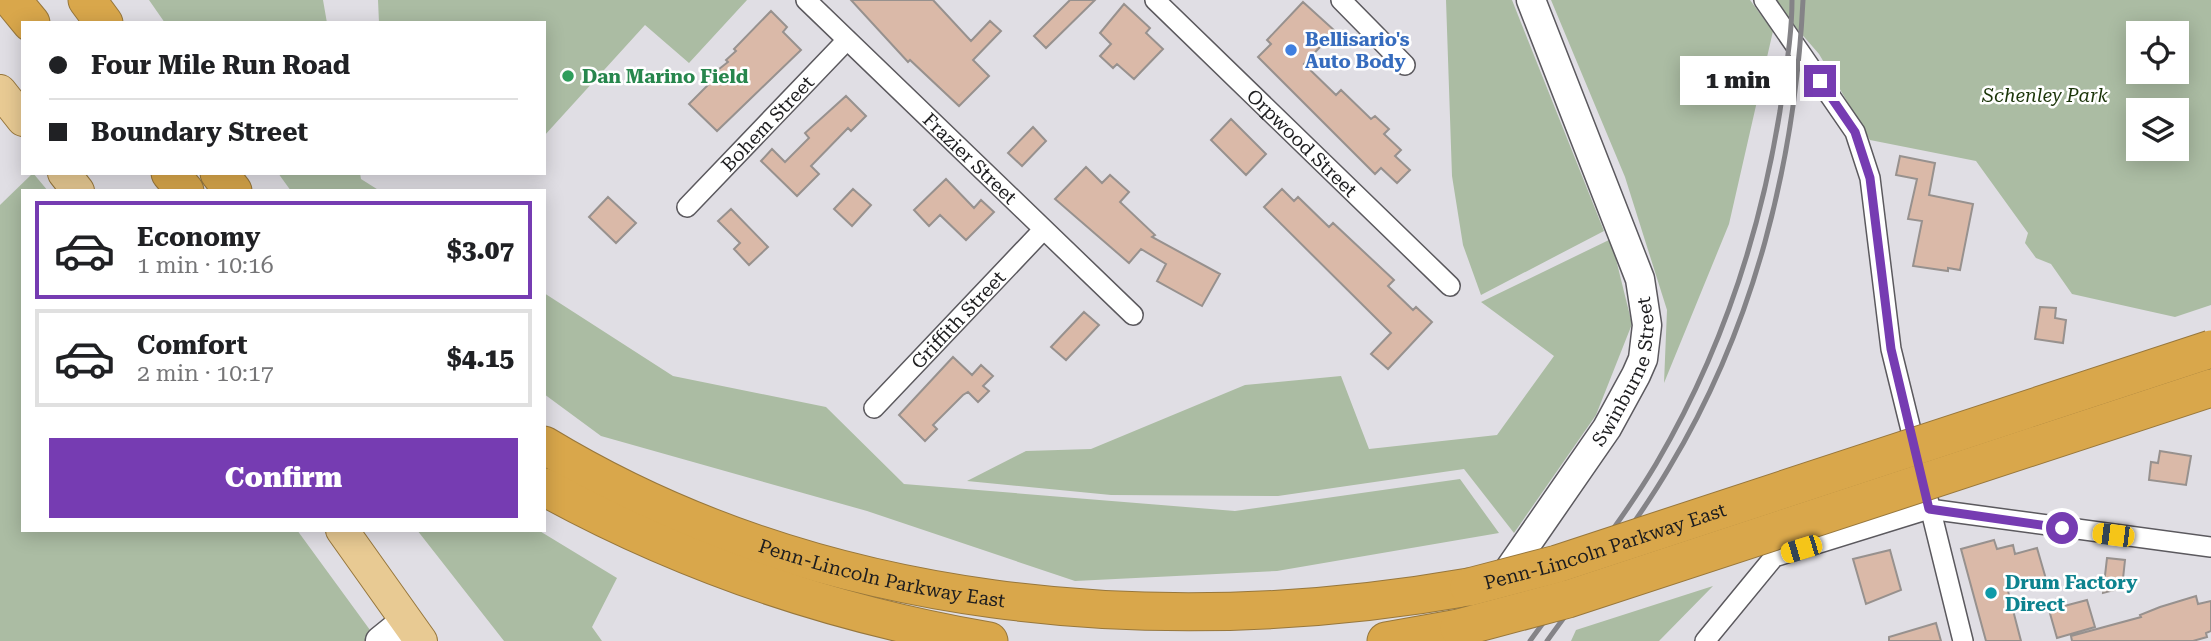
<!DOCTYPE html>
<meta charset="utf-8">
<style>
body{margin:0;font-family:"Roboto Serif",serif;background:#f6f6f6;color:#202124;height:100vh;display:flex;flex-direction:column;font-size:26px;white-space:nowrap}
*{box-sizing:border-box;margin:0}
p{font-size:23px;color:#757577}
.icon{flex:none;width:38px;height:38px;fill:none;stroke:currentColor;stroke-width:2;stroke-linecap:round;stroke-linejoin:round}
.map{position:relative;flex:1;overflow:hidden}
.details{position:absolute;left:21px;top:189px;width:525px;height:343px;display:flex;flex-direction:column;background:#fff;border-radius:0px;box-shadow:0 4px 18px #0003}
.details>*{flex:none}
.banner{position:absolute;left:21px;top:21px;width:525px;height:154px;border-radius:0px;box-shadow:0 4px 18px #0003;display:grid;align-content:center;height:154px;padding:0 28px;background:#fff}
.fabs{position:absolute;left:2126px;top:21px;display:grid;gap:14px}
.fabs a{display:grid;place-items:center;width:63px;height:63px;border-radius:0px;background:#fff;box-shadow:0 4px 18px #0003;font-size:35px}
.end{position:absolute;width:32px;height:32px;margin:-16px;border:9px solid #763cb2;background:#fff;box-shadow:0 0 0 4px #fff}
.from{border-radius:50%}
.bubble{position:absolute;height:49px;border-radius:0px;background:#fff;box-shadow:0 4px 18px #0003;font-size:23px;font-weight:800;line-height:49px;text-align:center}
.car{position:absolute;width:21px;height:42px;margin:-21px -10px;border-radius:9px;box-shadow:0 0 5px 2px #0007;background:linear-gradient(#f5c518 24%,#345 0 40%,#f5c518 0 76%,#345 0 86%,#f5c518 0)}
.banner b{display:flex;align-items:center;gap:24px;height:66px;font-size:26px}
.banner b+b{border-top:2px solid #e0e0e0}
.banner i{width:18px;height:18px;background:#202124}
ul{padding:12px 0 0;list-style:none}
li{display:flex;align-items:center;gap:21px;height:98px;margin:0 14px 10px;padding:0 14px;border:4px solid #e0e0e0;border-radius:0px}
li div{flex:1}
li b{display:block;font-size:26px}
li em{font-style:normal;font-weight:800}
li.selected{border-color:#763cb2}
li>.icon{width:63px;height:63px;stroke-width:1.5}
.primary-button{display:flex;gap:14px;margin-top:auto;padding:14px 28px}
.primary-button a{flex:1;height:80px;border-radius:0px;background:#763cb2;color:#fff;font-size:28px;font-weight:800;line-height:80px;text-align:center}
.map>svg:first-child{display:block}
.green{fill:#abbca3;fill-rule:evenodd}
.building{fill:#dab9a8;stroke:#97918e;stroke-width:2}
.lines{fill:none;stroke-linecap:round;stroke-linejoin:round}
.street-casing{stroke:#5b595e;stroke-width:22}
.secondary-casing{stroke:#5b595e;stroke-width:31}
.primary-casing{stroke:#97773c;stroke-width:34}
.highway-casing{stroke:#97773c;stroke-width:39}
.street{stroke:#fff;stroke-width:19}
.secondary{stroke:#fff;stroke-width:28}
.primary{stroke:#e8ca93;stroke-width:32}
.highway{stroke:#d9a74b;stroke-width:37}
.rail{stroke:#848387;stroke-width:5}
.highway-bridge-casing{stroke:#97773c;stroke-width:39;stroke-linecap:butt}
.highway-bridge{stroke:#d9a74b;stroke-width:37}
.route{stroke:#763cb2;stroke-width:9}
.shop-dot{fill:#3f7fe0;stroke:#fff;stroke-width:2.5}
.leisure-dot{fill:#2e9e5b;stroke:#fff;stroke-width:2.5}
.culture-dot{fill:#0f9aa8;stroke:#fff;stroke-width:2.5}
.labels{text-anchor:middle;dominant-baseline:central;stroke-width:5;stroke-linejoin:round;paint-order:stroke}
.shop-label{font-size:19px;font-weight:bold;fill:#366cbe;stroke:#fff;text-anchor:start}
.leisure-label{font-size:19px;font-weight:bold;fill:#27864d;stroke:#fff;text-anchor:start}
.park-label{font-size:19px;font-style:italic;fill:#1b3509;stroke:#fff}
.street-label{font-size:19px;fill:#1d1d1f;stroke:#fff}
.culture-label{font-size:19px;font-weight:bold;fill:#0d838f;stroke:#fff;text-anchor:start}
</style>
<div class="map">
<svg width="2211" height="641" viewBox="0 0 2211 641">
<rect width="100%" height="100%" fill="#e0dee4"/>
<path class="green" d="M149,0h174l4,23h-162z
M378,0h369l-58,63 -44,-38 -101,111v-113h-165z
M1446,0h66l92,231 -123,64 -18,-50 -11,-69z
M1551,0h199l23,31 -44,193 -65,159 3,-73 -42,-133z
M1772,0h439v305l-36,12 -103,-23 -21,-30 -15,-6 -11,-15 3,-10 -52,-72 -106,-21 -51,-86zM2138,33h39v39h-39zM2138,110h39v39h-39z
M33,173l15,18h-25v339h274l81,111h-378v-436z
M278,173h82l1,6 19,12h-89z
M1611,239l21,85 -36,91 -82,118 -50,-64 -186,27 -167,-1 -144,-14 59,-30 65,-2 154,-64 96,-9 28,73 128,-14 57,-79 -73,-54z
M544,293l129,83 153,31 78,77 331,27 225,-32 39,54 -222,38 -202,10 -208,-70 -266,-75 -57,-42z
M417,530h121l79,48 -25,49 10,14h-98z
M1713,586l-54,55h-88l5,-11z"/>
<path class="building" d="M851,0h82l38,41 19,-20 11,10 -28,29 16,16 -30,30 -49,-46 -2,2z
M1070,0h25l-49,48 -12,-12z
M1303,2l32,29 -31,33 32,31 5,-5 30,29 4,-3 14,13 -5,5 17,16 -6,6 15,14 -13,13 -16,-15 -6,6 -117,-117 13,-13 -4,-4z
M1124,4l26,24 -4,5 17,16 -29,30 -17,-15 -4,4 -13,-12 11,-12 -11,-11z
M771,11l16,16 -4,5 18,18 -84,81 -28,-27 23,-23 -3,-4 19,-15 -2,-2 10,-9 -2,-2z
M846,96l20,20 -15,15 -3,-3 -37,38 8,8 -22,22 -36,-35 11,-12 13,13 24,-24 -4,-5z
M1231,119l35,35 -20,21 -35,-35z
M1033,127l13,14 -24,25 -14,-13z
M1900,156l35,7 -6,32 44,9 -13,66 -12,-2v3l-35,-5 9,-45 -14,-2 9,-40 -21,-4z
M1086,167l16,16 8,-8 19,17 -9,10 35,33 -3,2 68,37 -18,32 -45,-25 9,-17 -25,-15 -12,14 -74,-64z
M946,179l28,29 7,-8 13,12 -28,28 -26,-25 -11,11 -15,-16z
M853,189l18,16 -19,21 -18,-17z
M1282,189l12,12 4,-4 31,30 4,-4 61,57 -6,6 25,24 3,-3 16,15 -44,47 -17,-15 20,-21 -127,-126z
M608,197l28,26 -20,20 -27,-26z
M731,209l37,38 -19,18 -15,-16 6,-6 -22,-22z
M2040,307l16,1 -1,10 11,2 -3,23 -28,-4z
M1084,312l15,13 -33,35 -15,-13z
M953,357l19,18 9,-10 12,11 -10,10 6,5 -11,11 -10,-10 -5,3 -30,30 4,4 -12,12 -26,-26z
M2160,451l31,5 -5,29 -37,-5 2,-18 7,1z
M1994,540l3,9 16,-4 2,9 22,-6 9,31 -38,12 13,50h-35l-25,-92z
M1890,550l11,40 -35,14 -13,-45z
M2107,558l18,2 -3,28 -19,5z
M2196,596l2,8 13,-3v30l-5,2 1,4 -14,4h-121l-1,-5 70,-19 -1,-2 20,-8z
M2087,600l8,27 -38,11 -8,-28z
M1936,623l5,18h-52v-4z"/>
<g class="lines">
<g class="street-casing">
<g id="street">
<path id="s1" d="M806,0l327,315"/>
<path id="s2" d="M1155,0l295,286"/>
<path d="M1341,0l64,65"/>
<path d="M1764,0l91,132 15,46 21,171 72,292"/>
<path id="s3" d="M687,207l160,-167"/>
<path id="s4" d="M874,408l169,-178"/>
<path d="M1705,641l69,-84 155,-48 282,38"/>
</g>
</g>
<g class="secondary-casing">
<g id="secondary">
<path id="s5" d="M1497,587l110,-159 29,-53 7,-16 4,-34 -7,-46 -109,-279"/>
<path d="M380,641l26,-21"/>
</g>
</g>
<g class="primary-casing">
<path id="primary" d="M0,91l23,29
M64,173l14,18
M342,530l79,111"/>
</g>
<g class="highway-casing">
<g id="highway">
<path d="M12,0l19,23"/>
<path d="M87,0l17,23"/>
<path d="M170,173l15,18"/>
<path d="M219,173l14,18"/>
<path id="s6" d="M544,445c276,167 614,196 925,142"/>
<path d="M544,487c140,77 288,127 445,154"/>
<path d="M1386,641l73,-13"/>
</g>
</g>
<use href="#street" class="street"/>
<use href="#secondary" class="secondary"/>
<use href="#primary" class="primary"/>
<use href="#highway" class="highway"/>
<path class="rail" d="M1530,641c42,-58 89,-115 126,-177 64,-109 104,-229 124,-353 5,-37 12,-74 12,-111
M1547,641c41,-57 86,-112 122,-173 85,-141 126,-305 134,-468"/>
<g class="highway-bridge-casing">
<g id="highway-bridge">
<path id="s7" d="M1469,587l88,-23 654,-215"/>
<path d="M1459,628l109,-29 643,-211"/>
</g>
</g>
<use href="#highway-bridge" class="highway-bridge"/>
</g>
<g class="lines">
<path class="route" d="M1820,81l35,51 15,46 21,171 38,160 133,19"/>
</g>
<circle class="shop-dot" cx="1291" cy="50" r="7"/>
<circle class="leisure-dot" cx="568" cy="76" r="7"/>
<circle class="culture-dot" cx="1991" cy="593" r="7"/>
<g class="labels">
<g class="shop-label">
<text x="1305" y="39">Bellisario's<tspan x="1305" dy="22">Auto Body</tspan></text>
</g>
<g class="leisure-label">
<text x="582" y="76">Dan Marino Field</text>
</g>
<g class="park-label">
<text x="2045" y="95">Schenley Park</text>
</g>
<g class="street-label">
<text stroke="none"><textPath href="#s3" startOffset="116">Bohem Street</textPath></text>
<text stroke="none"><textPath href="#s2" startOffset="205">Orpwood Street</textPath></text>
<text stroke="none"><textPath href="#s1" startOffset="228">Frazier Street</textPath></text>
<text stroke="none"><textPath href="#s4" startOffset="122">Griffith Street</textPath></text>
<text stroke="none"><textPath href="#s5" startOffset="254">Swinburne Street</textPath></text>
<text stroke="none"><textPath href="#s7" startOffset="142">Penn-Lincoln Parkway East</textPath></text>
<text stroke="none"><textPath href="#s6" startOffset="364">Penn-Lincoln Parkway East</textPath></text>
</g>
<g class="culture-label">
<text x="2005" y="582">Drum Factory<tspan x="2005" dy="22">Direct</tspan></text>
</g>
</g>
</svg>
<div class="fabs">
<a><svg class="icon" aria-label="locate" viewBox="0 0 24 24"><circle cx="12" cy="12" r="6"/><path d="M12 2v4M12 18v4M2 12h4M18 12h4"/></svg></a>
<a><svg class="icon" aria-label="layers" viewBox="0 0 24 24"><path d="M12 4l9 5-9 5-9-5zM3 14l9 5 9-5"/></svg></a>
</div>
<i class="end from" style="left:2062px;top:528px"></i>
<i class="end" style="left:1820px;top:81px"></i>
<div class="bubble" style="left:1680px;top:56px;width:116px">1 min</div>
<i class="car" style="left:2113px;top:535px;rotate:277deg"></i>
<i class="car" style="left:1801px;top:549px;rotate:253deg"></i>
<div class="banner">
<b><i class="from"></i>Four Mile Run Road</b>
<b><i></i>Boundary Street</b>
</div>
<section class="details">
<ul>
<li class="selected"><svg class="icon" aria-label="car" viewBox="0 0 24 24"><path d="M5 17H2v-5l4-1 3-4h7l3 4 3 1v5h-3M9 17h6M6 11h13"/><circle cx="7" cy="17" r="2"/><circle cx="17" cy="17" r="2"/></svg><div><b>Economy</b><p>1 min · 10:16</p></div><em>$3.07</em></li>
<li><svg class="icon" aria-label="car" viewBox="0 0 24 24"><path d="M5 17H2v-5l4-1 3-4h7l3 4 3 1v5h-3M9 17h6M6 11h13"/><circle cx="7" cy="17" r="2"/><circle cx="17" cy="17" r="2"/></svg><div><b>Comfort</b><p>2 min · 10:17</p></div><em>$4.15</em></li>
</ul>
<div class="primary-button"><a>Confirm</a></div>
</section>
</div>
